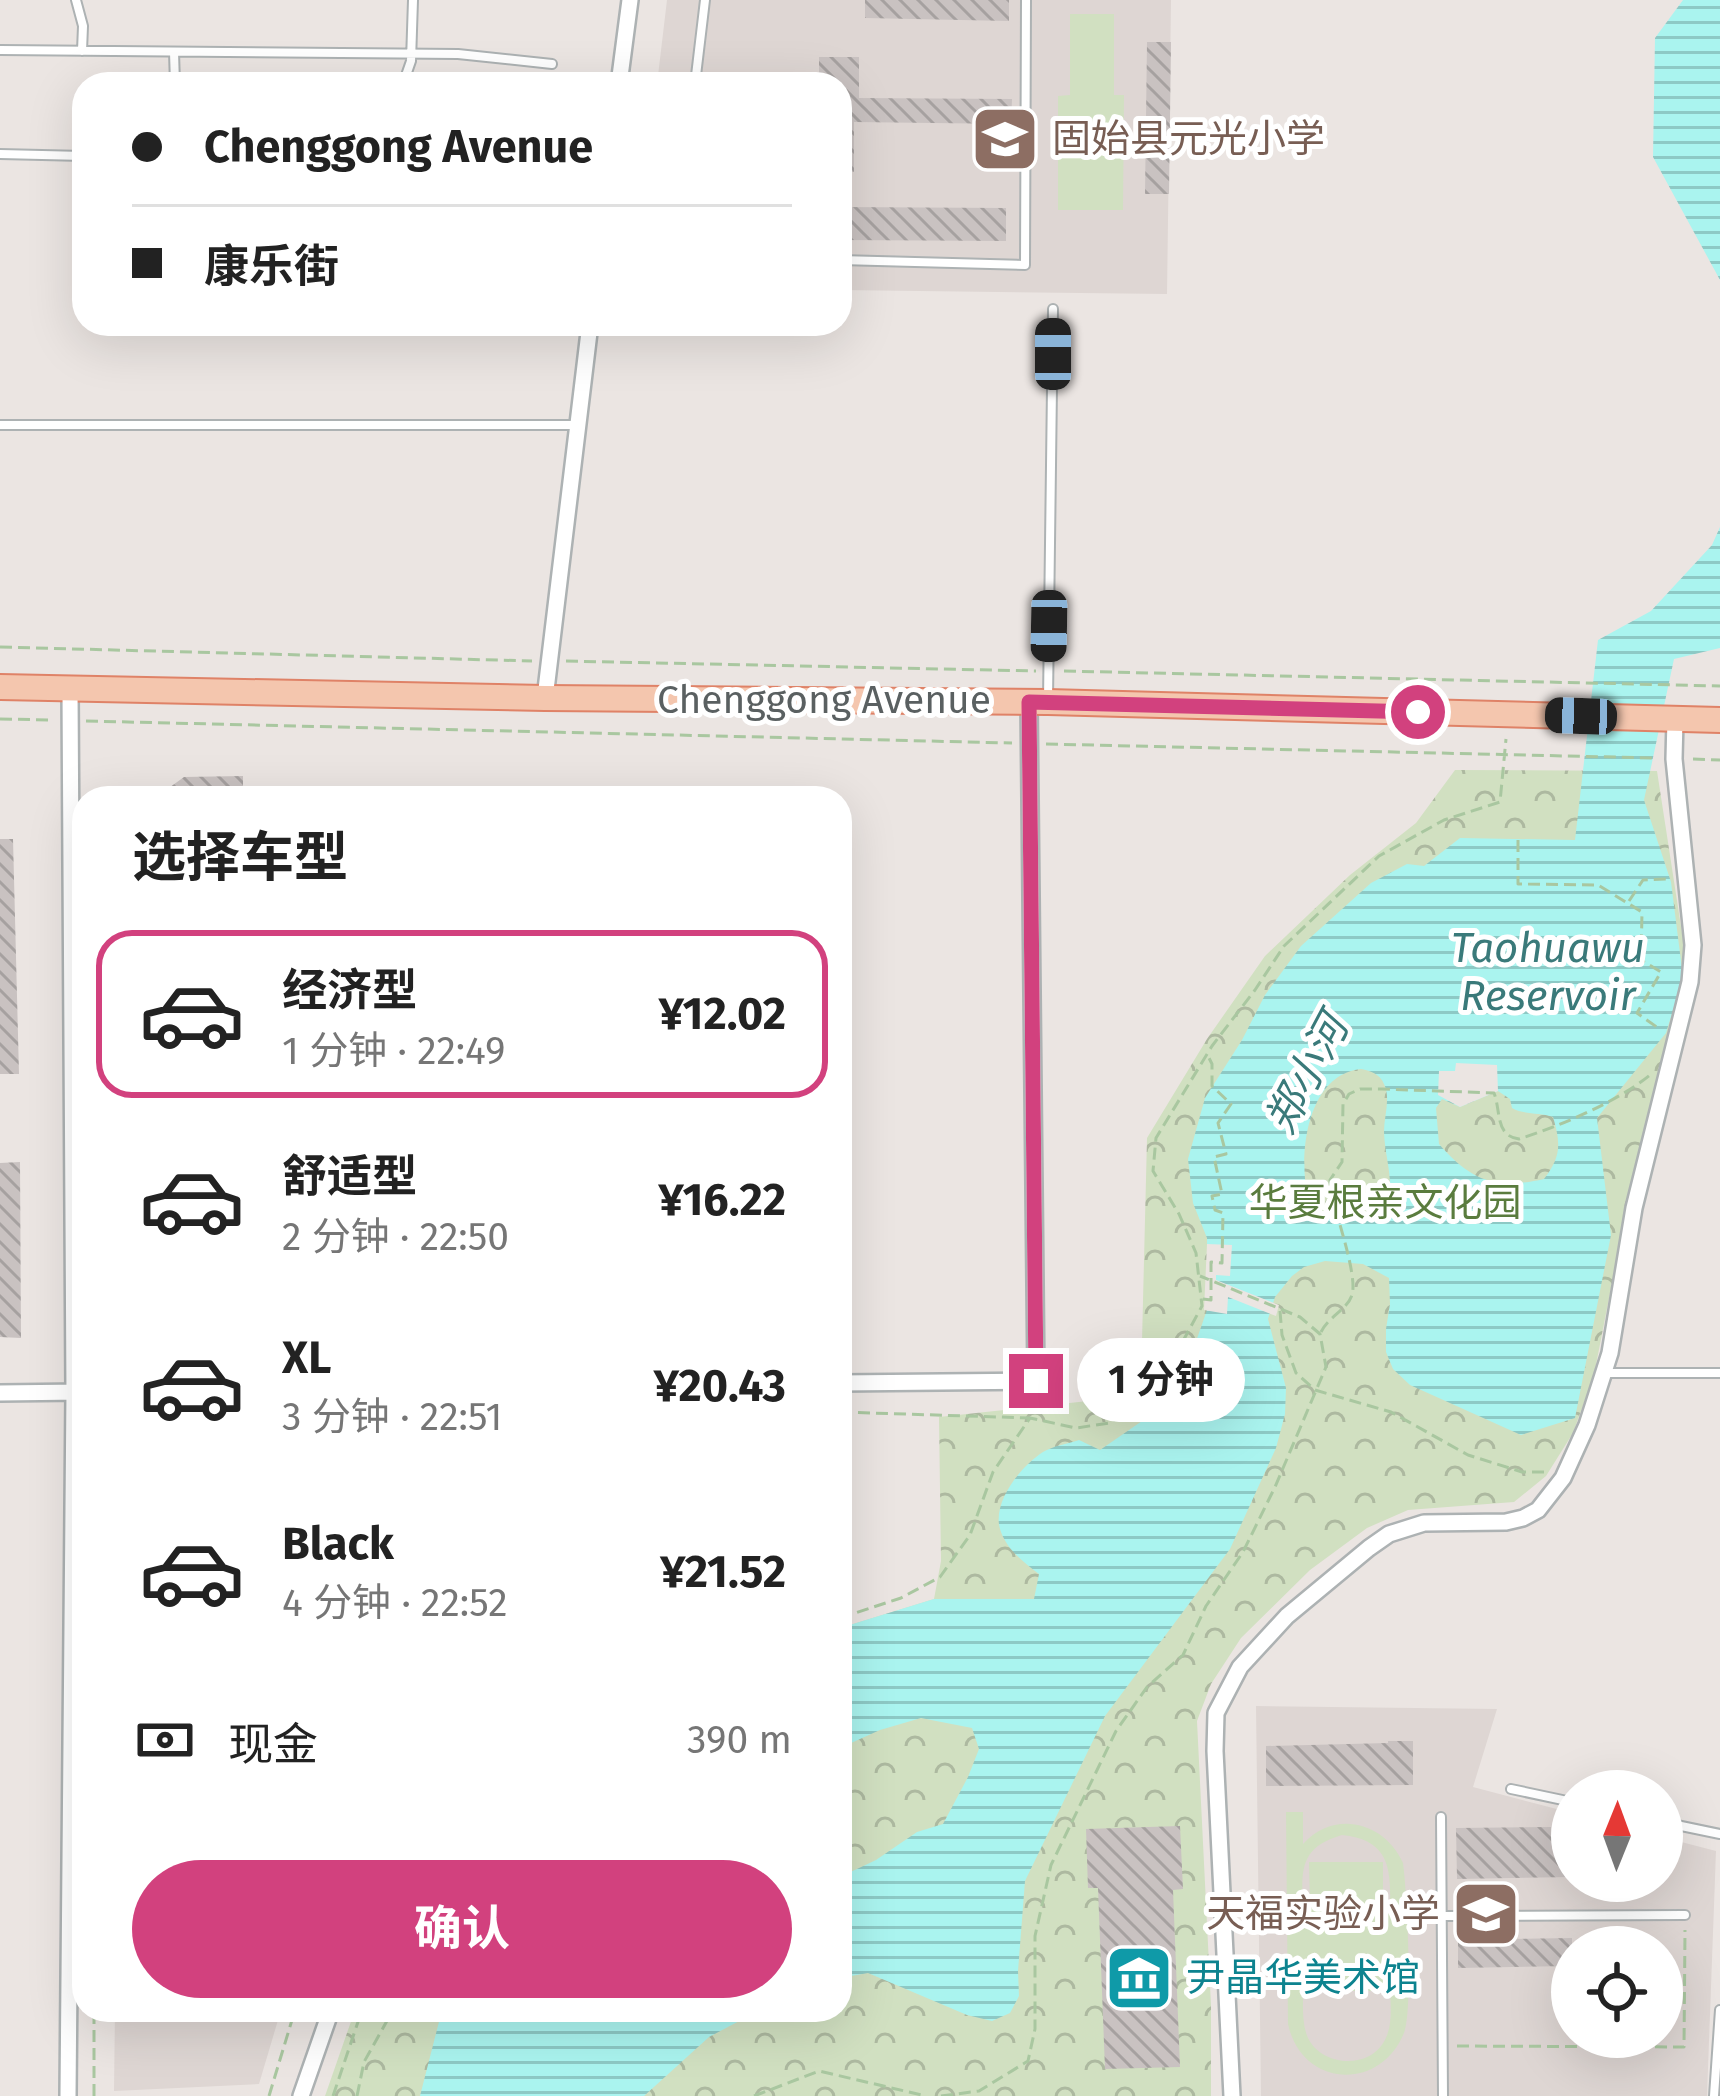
<!DOCTYPE html>
<html lang="zh">
<meta charset="utf-8">
<style>
body{margin:0;font-family:"Fira Sans","Noto Sans SC",sans-serif;background:#f6f6f6;color:#222;height:100vh;display:flex;flex-direction:column;font-size:45px;white-space:nowrap}
*{box-sizing:border-box;margin:0}
p{font-size:39px;color:#767676}
.icon{flex:none;width:66px;height:66px;fill:none;stroke:currentColor;stroke-width:2;stroke-linecap:round;stroke-linejoin:round}
.map{position:relative;flex:1;overflow:hidden}
.details{position:absolute;left:72px;top:786px;width:780px;height:1236px;display:flex;flex-direction:column;background:#fff;border-radius:36px;box-shadow:0 12px 48px #0002}
.details>*{flex:none}
.banner{position:absolute;left:72px;top:72px;width:780px;height:264px;border-radius:36px;box-shadow:0 12px 48px #0002;display:grid;align-content:center;height:264px;padding:0 60px;background:#fff}
.needle{width:78px;rotate:1deg}
.controls{position:absolute;left:1551px;top:1770px;display:grid;gap:24px}
.controls a{display:grid;place-items:center;width:132px;height:132px;border-radius:50%;background:#fff;box-shadow:0 12px 48px #0002;font-size:60px}
.end{position:absolute;width:54px;height:54px;margin:-27px;border:15px solid #d2417e;background:#fff;box-shadow:0 0 0 6px #fff}
.from{border-radius:50%}
.bubble{position:absolute;height:84px;border-radius:42px;background:#fff;box-shadow:0 12px 48px #0002;font-size:39px;font-weight:700;line-height:84px;text-align:center}
.car{position:absolute;width:36px;height:72px;margin:-36px -18px;border-radius:15px;box-shadow:0 0 9px 3px #0007;background:linear-gradient(#222 24%,#8ab4d8 0 40%,#222 0 76%,#8ab4d8 0 86%,#222 0)}
.banner b{display:flex;align-items:center;gap:42px;height:114px;font-size:45px}
.banner b+b{border-top:3px solid #e0e0e0}
.banner i{width:30px;height:30px;background:#222}
ul{padding:0;list-style:none}
li{display:flex;align-items:center;gap:36px;height:168px;margin:0 24px 18px;padding:0 36px;border:6px solid transparent;border-radius:36px}
li div{flex:1}
li b{display:block;font-size:45px}
li em{font-style:normal;font-weight:700}
li.selected{border-color:#d2417e}
li>.icon{width:108px;height:108px;stroke-width:1.5}
h2{padding:0 60px;font-size:54px;line-height:144px}
.pay{display:flex;align-items:center;gap:30px;height:132px;padding:0 60px;font-size:45px}
.pay p{margin-inline-start:auto}
.cta{display:flex;gap:24px;margin-top:auto;padding:24px 60px}
.cta a{flex:1;height:138px;border-radius:72px;background:#d2417e;color:#fff;font-size:48px;font-weight:700;line-height:138px;text-align:center}
.map>svg:first-child{display:block}
.education{fill:#ded6d3;fill-rule:evenodd}
.park{fill:url(#park-crowns)}
.garden{fill:#d1e0c1;fill-rule:evenodd}
.water{fill:url(#water-rules);fill-rule:evenodd}
.pier{fill:#ebe5e2}
.building{fill:url(#building-back-hatch)}
.lines{fill:none;stroke-linecap:round;stroke-linejoin:round}
.lane-casing{stroke:#adb2b3;stroke-width:12}
.street-casing{stroke:#adb2b3;stroke-width:20}
.primary-casing{stroke:#df8267;stroke-width:28}
.path{stroke:#a9c7a0;stroke-width:3;stroke-dasharray:12 6;stroke-linecap:butt}
.lane{stroke:#fff;stroke-width:8}
.street{stroke:#fff;stroke-width:15}
.primary{stroke:#f4c6ae;stroke-width:24}
.route{stroke:#d2417e;stroke-width:15}
.labels{text-anchor:middle;dominant-baseline:central;stroke-width:10;stroke-linejoin:round;paint-order:stroke}
.education-label{font-size:39px;fill:#785e54;stroke:#fff;text-anchor:start}
.street-label{font-size:39px;fill:#5a6061;stroke:#fff}
.park-label{font-size:39px;fill:#5a7c3e;stroke:#fff}
.culture-label{font-size:39px;fill:#0d838f;stroke:#fff;text-anchor:start}
.water-label{font-size:42px;font-style:italic;fill:#3a7a7a;stroke:#fff}
</style>
<div class="map">
<svg width="1720" height="2096" viewBox="0 0 1720 2096">
<defs>
<pattern id="park-crowns" width="20" height="18" patternUnits="userSpaceOnUse" patternTransform="scale(3)"><rect width="20" height="18" fill="#d1e0c1"/><path d="M2 6a3 3 0 1 1 6 0M12 15a3 3 0 1 1 6 0" fill="none" stroke="#adb9a0"/></pattern>
<pattern id="water-rules" width="6" height="5" patternUnits="userSpaceOnUse" patternTransform="scale(3)"><rect width="6" height="5" fill="#aaf4ef"/><path d="M0 2.5h6" fill="none" stroke="#8dc9c5"/></pattern>
<pattern id="building-back-hatch" width="6" height="6" patternUnits="userSpaceOnUse" patternTransform="scale(3)"><rect width="6" height="6" fill="#c9c2c1"/><path d="M-1 5l2 2M0 0l6 6M5-1l2 2" fill="none" stroke="#a6a1a0"/></pattern>
</defs>
<rect width="100%" height="100%" fill="#ebe5e2"/>
<path class="education" d="M667,0h504l-4,294 -327,-4v-206h-183z
M1256,1706l241,3 -24,78 99,26v68h90v-44l54,14 -9,245h-446zM1572,1947h90v90h-90z
M115,2010h166l-22,74 -145,7z"/>
<path class="park" d="M1455,770l202,1 31,201 -60,229 -34,174 -21,58 -27,43 -32,26 -106,8 -41,18 -57,42 -69,68 -30,46 -14,37 14,284v91h-886l30,-86h485v-382l94,-29 7,-38 -2,-144 149,-16 53,-19 6,-244 60,-99 58,-83 85,-81 66,-52z"/>
<path class="garden" d="M1070,14h44v81h10l-1,115h-65v-114l12,-1z
M1286,1812h17v32c31,-35 82,-22 100,19 4,29 10,147 1,170 -24,59 -102,55 -116,-9zM1342,1835c46,5 49,31 48,70h-7v-43h-74l1,43h-7c-2,-37 -2,-58 39,-70zM1390,1991c1,18 3,40 -9,55 -17,23 -60,19 -73,-8 -6,-13 -5,-32 -5,-47z"/>
<path class="water" d="M1683,0h37v280l-67,-123 2,-119z
M1720,527v121l-46,11 -30,141 27,82 12,95 -17,56 -69,85 14,117 -36,183 -54,17 -111,-50 -17,-16 -7,-17v-23l4,-25 -1,-26 -26,-14 -38,-3 -21,6 -12,9 -17,21 -7,22 18,69 -1,26 -9,34 -46,101 -125,167 -80,165 -7,90 1,25 -9,17 -18,8 -25,-6 -99,-42 -28,5v-101l36,-17 41,-28 26,-8 25,-47 11,-28 -7,-21 -51,-10 -41,12 -40,18v-120l94,-29h100l5,-25c-15,-12 -31,-23 -38,-42 -11,-28 19,-65 42,-80 10,-6 24,-8 36,-12l21,10 45,-31 48,-69 14,-40v-72l-14,-35 -5,-44 17,-61 37,-58 23,-45 36,-49 70,-63 36,-19 17,2 36,-28 115,2 23,-200 53,-29 61,-66zM1361,1069c10,2 19,5 23,15 7,14 0,32 0,48 1,28 11,48 3,77l-22,10 -51,-1c-19,-44 -13,-143 47,-149zM1498,1091l12,8 2,9c12,7 27,4 41,9 8,27 8,40 -9,62 -48,11 -73,2 -105,-35l-3,-36 6,-9 18,8z
M442,2010h318l-51,27 -65,59h-224z"/>
<path class="pier" d="M1456,1063l41,2 1,26 -38,16 -22,-12 1,-24h16z
M1207,1244l25,1 -2,31 -14,-1v5l63,25 -3,11 -48,-19 -1,17 -23,-4z"/>
<path class="building" d="M865,0h144v21l-144,-3z
M1147,42h24l-2,152h-24z
M819,57h40v41l153,1 -1,25 -157,-2v50h-14v-88h-21z
M840,207l166,1v33l-166,-1z
M243,776v22h-88l29,-21z
M0,839h13l6,235h-19z
M20,1162l1,176 -21,-1v-174z
M1388,1741h25v44l-147,1v-40l122,-3z
M1180,1826l3,63 -10,1 7,177 -75,2 -7,-181h-10l-2,-59z
M1551,1827l1,22h20v28l-115,2 -1,-51z
M1572,1938v28l-114,2v-28z"/>
<g class="lines">
<g class="lane-casing">
<path id="lane" d="M76,0l7,26 -1,25
M0,50l458,4 94,10
M174,52l1,32
M403,84l8,-23 2,-61
M695,84l10,-84
M0,154l84,2
M840,260l185,5 1,-265
M0,425h578
M1048,700l5,-391
M1605,1373h115
M1511,1789l61,13
M1441,1817l2,279
M1662,1822l58,12
M1442,1916l243,-1
M1714,2096l6,-86"/>
</g>
<g class="street-casing">
<path id="street" d="M619,84l11,-84
M545,698l45,-374
M840,1383l196,-2 -7,-679
M0,1393l81,-1
M68,2096l6,-704 -4,-703
M301,2096l30,-86
M1232,2096l-17,-345 1,-38 24,-46 47,-51 82,-68 20,-14 35,-11 82,-1 17,-4 15,-8 25,-32 24,-53 23,-72 24,-145 56,-226 3,-37 -19,-186 1,-40"/>
</g>
<g class="primary-casing">
<path id="primary" d="M0,687l545,11 503,4 672,18"/>
</g>
<path class="path" d="M0,647l532,14
M566,661l470,10
M1064,671l656,15
M0,719l52,1
M86,721l926,22
M1046,744l608,14
M1693,759l27,1
M1518,840v44l80,1 44,27 -1,48 20,12 -24,41 24,17
M1629,901l14,-21 24,-1
M1203,1299l8,1v-38l11,1 1,-50 -8,-3 -3,-14 10,-2 -8,-37 12,-3 -8,-31 13,-19 -19,-18v-22l-5,-10
M1280,1311l2,24 14,38 19,17 76,22 77,43 54,17h24
M1321,1332c7,-15 26,-22 31,-37 6,-20 -17,-83 -22,-106v-9l12,-18 1,-58 6,-10 11,-5h22l112,4c7,18 1,43 25,46 41,-13 98,-37 131,-64
M840,1412l190,6
M840,1618l61,-20 39,-21 30,-42 23,-63 37,-54 46,10 33,-5 30,-18 19,-18 44,-81 -6,-53 -17,-39 -26,-43 3,-33 56,-92 43,-56 29,-44 95,-90 65,-36 56,-18 6,-63
M1457,2046l227,1 1,-117
M94,2096v-86
M269,2096l26,-86
M333,2096l29,-86
M357,2096l7,-34 29,-52
M754,2096l65,-25 107,25
M941,2096l38,-5 49,-30 7,-32v-93l16,-71 65,-134 31,-44 36,-32 23,-49 37,-54 32,-65 51,-120 -6,-33 -20,-17 -100,-41"/>
<use href="#lane" class="lane"/>
<use href="#street" class="street"/>
<use href="#primary" class="primary"/>
</g>
<g class="lines">
<path class="route" d="M1036,1381l-7,-679 389,10"/>
</g>
<defs>
<g id="school-square" transform="scale(3.45)"><rect x="-9" y="-9" width="18" height="18" rx="4" fill="#8d6e63" stroke="#fff"/><path d="M0-5L7-2L0 1L-7-2ZM-4 1L0 2.5L4 1V4Q0 6-4 4Z" fill="#fff"/></g>
<g id="museum-square" transform="scale(3.45)"><rect x="-9" y="-9" width="18" height="18" rx="4" fill="#0f9aa8" stroke="#fff"/><path d="M0-6L6-3V-2H-6V-3ZM-5-1h2V3h-2ZM-1-1h2V3h-2ZM3-1h2V3H3ZM-6 4H6V6H-6Z" fill="#fff"/></g>
</defs>
<g fill-rule="evenodd">
<use href="#school-square" x="1005" y="139"/>
<use href="#school-square" x="1486" y="1914"/>
<use href="#museum-square" x="1139" y="1978"/>
</g>
<g class="labels">
<g class="education-label">
<text x="1052" y="139">固始县元光小学</text>
<text x="1440" y="1914" text-anchor="end">天福实验小学</text>
</g>
<g class="street-label">
<text x="824" y="700">Chenggong Avenue</text>
</g>
<g class="park-label">
<text x="1385" y="1203">华夏根亲文化园</text>
</g>
<g class="culture-label">
<text x="1186" y="1978">尹晶华美术馆</text>
</g>
<g class="water-label">
<text x="1548" y="948">Taohuawu<tspan x="1548" dy="48">Reservoir</tspan></text>
<text transform="translate(1307 1074) rotate(-62)">郑小河</text>
</g>
</g>
</svg>
<div class="controls">
<a><svg class="needle" viewBox="-14 -14 28 28"><path d="M0-13l5 13h-10z" fill="#e53935"/><path d="M0 13l5-13h-10z" fill="#767676"/></svg></a>
<a><svg class="icon" aria-label="locate" viewBox="0 0 24 24"><circle cx="12" cy="12" r="6"/><path d="M12 2v4M12 18v4M2 12h4M18 12h4"/></svg></a>
</div>
<i class="end from" style="left:1418px;top:712px"></i>
<i class="end" style="left:1036px;top:1381px"></i>
<div class="bubble" style="left:1077px;top:1338px;width:168px">1 分钟</div>
<i class="car" style="left:1053px;top:354px;rotate:0deg"></i>
<i class="car" style="left:1049px;top:626px;rotate:181deg"></i>
<i class="car" style="left:1581px;top:716px;rotate:272deg"></i>
<div class="banner">
<b><i class="from"></i>Chenggong Avenue</b>
<b><i></i>康乐街</b>
</div>
<section class="details">
<h2>选择车型</h2>
<ul>
<li class="selected"><svg class="icon" aria-label="car" viewBox="0 0 24 24"><path d="M5 17H2v-5l4-1 3-4h7l3 4 3 1v5h-3M9 17h6M6 11h13"/><circle cx="7" cy="17" r="2"/><circle cx="17" cy="17" r="2"/></svg><div><b>经济型</b><p>1 分钟 · 22:49</p></div><em>¥12.02</em></li>
<li><svg class="icon" aria-label="car" viewBox="0 0 24 24"><path d="M5 17H2v-5l4-1 3-4h7l3 4 3 1v5h-3M9 17h6M6 11h13"/><circle cx="7" cy="17" r="2"/><circle cx="17" cy="17" r="2"/></svg><div><b>舒适型</b><p>2 分钟 · 22:50</p></div><em>¥16.22</em></li>
<li><svg class="icon" aria-label="car" viewBox="0 0 24 24"><path d="M5 17H2v-5l4-1 3-4h7l3 4 3 1v5h-3M9 17h6M6 11h13"/><circle cx="7" cy="17" r="2"/><circle cx="17" cy="17" r="2"/></svg><div><b>XL</b><p>3 分钟 · 22:51</p></div><em>¥20.43</em></li>
<li><svg class="icon" aria-label="car" viewBox="0 0 24 24"><path d="M5 17H2v-5l4-1 3-4h7l3 4 3 1v5h-3M9 17h6M6 11h13"/><circle cx="7" cy="17" r="2"/><circle cx="17" cy="17" r="2"/></svg><div><b>Black</b><p>4 分钟 · 22:52</p></div><em>¥21.52</em></li>
</ul>
<div class="pay"><svg class="icon" aria-label="cash" viewBox="0 0 24 24"><path d="M3 7h18v10H3z"/><circle cx="12" cy="12" r="2"/></svg>现金<p>390 m</p></div>
<div class="cta"><a>确认</a></div>
</section>
</div>
